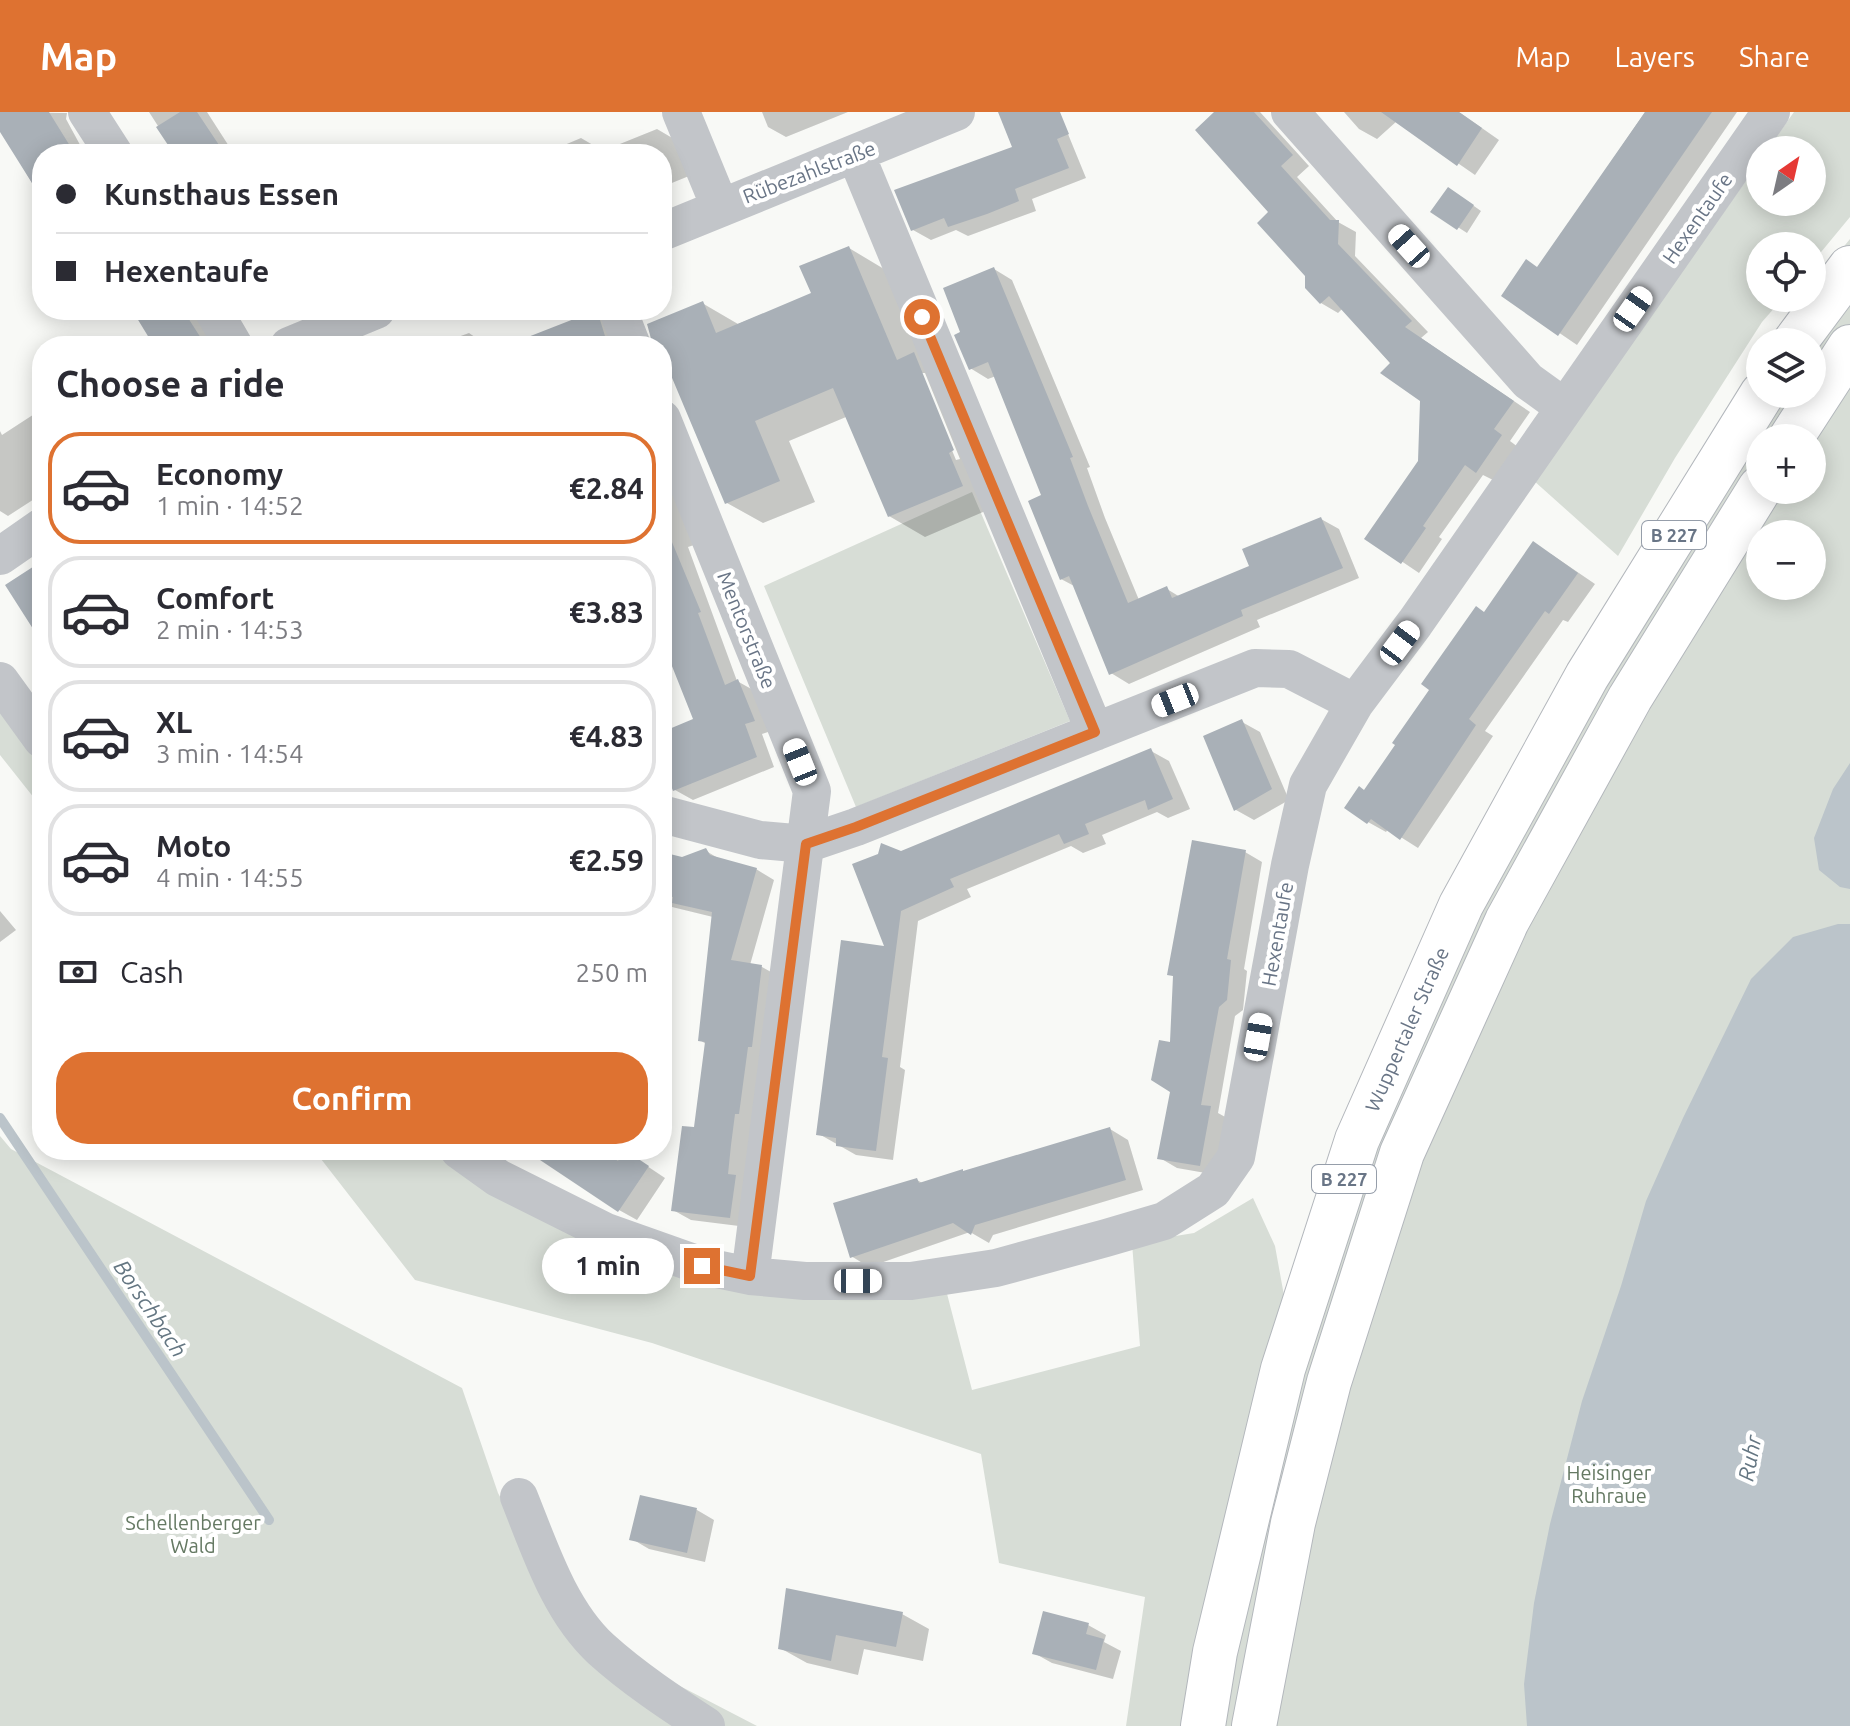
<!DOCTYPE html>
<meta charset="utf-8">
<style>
body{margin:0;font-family:Ubuntu,sans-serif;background:#f2f2f3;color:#2b2b33;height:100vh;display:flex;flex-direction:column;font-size:30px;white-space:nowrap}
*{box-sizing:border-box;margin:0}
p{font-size:26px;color:#7c7c81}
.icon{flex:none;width:44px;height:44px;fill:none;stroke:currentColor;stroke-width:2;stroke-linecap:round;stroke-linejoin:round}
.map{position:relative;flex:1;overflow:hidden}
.side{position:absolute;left:32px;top:224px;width:640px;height:824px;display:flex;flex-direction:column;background:#fff;border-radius:32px;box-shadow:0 4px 20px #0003}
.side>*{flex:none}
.top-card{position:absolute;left:32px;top:32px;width:640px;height:176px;border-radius:32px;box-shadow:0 4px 20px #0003;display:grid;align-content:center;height:176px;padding:0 24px;background:#fff}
.needle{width:52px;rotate:34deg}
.fabs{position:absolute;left:1746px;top:24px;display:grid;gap:16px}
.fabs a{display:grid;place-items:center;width:80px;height:80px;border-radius:50%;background:#fff;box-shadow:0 4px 20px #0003;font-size:40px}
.end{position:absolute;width:36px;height:36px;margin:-18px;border:10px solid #de7231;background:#fff;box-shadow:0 0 0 4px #fff}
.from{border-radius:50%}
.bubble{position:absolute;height:56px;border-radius:28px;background:#fff;box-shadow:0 4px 20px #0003;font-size:26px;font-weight:700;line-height:56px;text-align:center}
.car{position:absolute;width:24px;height:48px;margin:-24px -12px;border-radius:10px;box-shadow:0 0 6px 2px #0007;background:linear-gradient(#fff 24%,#345 0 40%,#fff 0 76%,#345 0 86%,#fff 0)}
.top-card b{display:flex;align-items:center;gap:28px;height:76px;font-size:30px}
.top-card b+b{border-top:2px solid #e1e1e2}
.top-card i{width:20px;height:20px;background:#2b2b33}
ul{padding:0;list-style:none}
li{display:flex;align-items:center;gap:24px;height:112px;margin:0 16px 12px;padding:0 8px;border:4px solid #e1e1e2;border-radius:32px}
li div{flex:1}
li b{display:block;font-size:30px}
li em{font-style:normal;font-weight:700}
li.selected{border-color:#de7231}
li>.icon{width:72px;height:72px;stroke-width:1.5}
h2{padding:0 24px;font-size:36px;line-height:96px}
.pay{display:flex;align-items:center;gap:20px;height:88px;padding:0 24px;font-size:30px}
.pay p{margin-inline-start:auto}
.primary-button{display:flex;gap:16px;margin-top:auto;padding:16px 24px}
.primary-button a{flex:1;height:92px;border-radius:32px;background:#de7231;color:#fff;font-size:32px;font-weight:700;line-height:92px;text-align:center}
header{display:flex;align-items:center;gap:48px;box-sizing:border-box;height:112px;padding:0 40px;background:#de7231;color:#fff}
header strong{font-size:38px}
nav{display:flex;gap:44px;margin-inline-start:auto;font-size:28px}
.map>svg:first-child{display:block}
.green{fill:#d7ddd6;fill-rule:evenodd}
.water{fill:#bbc4ca}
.shadow{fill:#0003;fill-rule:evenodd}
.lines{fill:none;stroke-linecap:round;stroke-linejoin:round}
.stream{stroke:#bbc4ca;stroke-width:10}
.building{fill:#a9b0b7}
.major-casing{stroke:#b3b7bc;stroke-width:46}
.minor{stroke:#c2c5c9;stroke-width:38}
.major{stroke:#fff;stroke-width:44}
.route{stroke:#de7231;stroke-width:10}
.labels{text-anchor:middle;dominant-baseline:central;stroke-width:8;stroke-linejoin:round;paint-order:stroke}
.shield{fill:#fff;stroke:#969eaa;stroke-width:2}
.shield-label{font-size:18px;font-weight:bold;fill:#697586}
.street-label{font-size:20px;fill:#697586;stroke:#fff}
.park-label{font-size:20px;fill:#657963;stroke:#fff}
.water-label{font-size:22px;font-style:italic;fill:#647682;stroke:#fff}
</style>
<header>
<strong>Map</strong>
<nav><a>Map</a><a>Layers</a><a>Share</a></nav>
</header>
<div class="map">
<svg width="1850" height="1614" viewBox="0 0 1850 1614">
<rect width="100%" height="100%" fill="#f8f9f6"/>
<path class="green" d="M1794,0h56v105l-38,46v-17h-52v52h23l-21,24 -87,136 -57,98 -85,-76 227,-319v41h52v-52h-45z
M1850,127v1487h-724l19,-129 -146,-34 -18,-109 -329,-111 -237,-63 -101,-130h131l159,97 341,39 27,104 168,-44 -8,-103 62,-10 59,-35 22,48 16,88 54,-205 221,-460 194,-313v38h52v-52h-43l10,-16zM1760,326h52v52h-52zM1760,422h52v52h-52z
M972,380l98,229 -214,86 -92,-221z
M0,584l42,57v55l-42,-53z
M0,1024l11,13 451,239 36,105 72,136 187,97h-757z"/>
<path class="water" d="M1850,651v126l-10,-2 -21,-17 -5,-32 19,-49z
M1838,812h12v802h-323l-3,-42 10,-81 16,-79 32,-123 39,-115 25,-85 37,-83 68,-139 42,-42z"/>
<path class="shadow" d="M0,0l67,1 -1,6 19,35h-43v46l-42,-72z
M149,0h58l27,42h-58z
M762,0h86l-62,25 -18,-10z
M1014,0h45l27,66 -54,21 4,12 -68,25 -12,-6 -25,10 -18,-10 101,-82z
M1217,0h43l49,54 -12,11 41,45 18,10 -1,24 73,76 -7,6 109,74 -20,29 8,6 -23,34 -12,-6 -44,62 3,2 -23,34 -52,-35 53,-76 2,-62 -79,-92 -5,5 -17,-10z
M1344,0h115l40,28 -24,35 -78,-54 -20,18 -18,-10z
M1645,0h92l-160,233 -73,-50 34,-26z
M657,17l17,10 15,37 -27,11v-33h-119l38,-16 17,10 2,4z
M1457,82l24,17 -14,22 -34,-22z
M849,136l35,21 113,237 -72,31 -36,-21 -43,-99 -57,24 26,61 -52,21 -36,-20 -66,-157 41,-43 36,21 75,-30zM920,261h5l35,86 -4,1z
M994,157l18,11 78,187 -3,1 18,50 34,82 28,-11 13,8 72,-30 69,-48 18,10 20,49 -102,42 3,7 -131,57 -18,-11 -35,-86 -15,-8 -17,-83 -48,-120 -8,3 -18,-11 -7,-34z
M134,198h59l23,36h-80l15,-10z
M596,200l18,11 8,23h-102z
M469,221l19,13h-55z
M42,297v72l-2,2 2,11 -34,22 -8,-5v-80l2,4z
M662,348l35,84 -9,3 49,134 18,10 16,40 -9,3 12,33 -81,33 -18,-10 -13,-33v-23l33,-14 -33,-86z
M1551,442l44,30 -27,38 -5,-2 -78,111 8,5 -75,112 -30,-19 -2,3 -18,-10 -3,-30 67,-102 54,-76z
M1242,610l18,10 29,68 -35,20 -18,-10 -31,-73z
M1151,639l18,10 21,48 -22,9 -11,-6 -55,23 4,9 -23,9 -12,-7 -104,43 4,8 -53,24 -18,146 5,3 -12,90 -37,-5 -37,-21 68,-186 14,-95z
M706,739l17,10 33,8 18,11 -24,85 12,2 18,10 -33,250 -56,-7 -18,-10 23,-80 10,-86 -6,-4 13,-123 -41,-10 -1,7 -9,-2v-58l20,5z
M1245,740l17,10 -18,107 3,2 -4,39 -8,6 -17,97 9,5 -10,57 -40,-7 -17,-10 12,-66 3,-115 -5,-3z
M0,799l16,19 -16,12z
M1110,1017l18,11 15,50 -150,45 -4,8 -19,-11 -101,35 -18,-11 66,-76 7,4z
M97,1038h20l-8,7z
M559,1038h64l42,28 -28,42 -18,-10z
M641,1385l56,13 17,10 -9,42 -56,-13 -17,-10z
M902,1502l27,15 -6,32 -59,-12 -6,26 -51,-12 -27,-15z
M1088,1513l18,10 -2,7 17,9 -8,28 -61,-16 -18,-10z"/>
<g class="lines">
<path class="stream" d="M0,1006l269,402"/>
</g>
<path class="building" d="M0,0h49l26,42h-33v45l-42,-67z
M180,0h17l28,42h-51l-18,-27z
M998,0h62l9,22 -12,5 12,29 -54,21 4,12 -32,13 -39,13 -4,-9 -33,13 -17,-41 118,-43z
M1214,0h40l39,43 -12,11 49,54h9l-1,24 74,77 -7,6 109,74 -20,28 8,6 -26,38 -11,-8 -42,61 3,2 -25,36 -37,-25 54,-78 2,-60 -40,-28 10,-10 -61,-67 -9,8 -15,-16v-12l-48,-53 11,-11 -73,-82z
M1381,0h78l23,16 -25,38z
M1645,0h67l-154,224 -57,-40 25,-37 11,8z
M1448,75l26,18 -17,25 -27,-18z
M849,134l48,114 17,-8 40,98 -5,3 14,33 -75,31 -55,-129 -78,33 25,60 -55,23 -63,-150v-8h-9l-6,-22 56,-23 13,32 95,-40 -12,-27z
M994,155l79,190 -3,1 18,48 40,97 39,-17 5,12 77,-32 -7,-17 79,-32 22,51 -102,42 2,6 -134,59 -40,-99 -9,4 -32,-79 13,-6 -53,-133 -19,8 -15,-35 6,-3 -17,-44z
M132,198h51l23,36h-52z
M597,198l11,36h-98v-2z
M662,406l39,94 -3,1 27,72 13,-6 17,42 -10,3 12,33 -84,34 -11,-29v-30l31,-13 -31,-78z
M1533,429l45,32 -29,41 -4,-3 -76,108 7,6 -76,115 -29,-21 -4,5 -23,-16 15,-22 5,4 31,-45 -3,-2 37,-53 -8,-6 55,-78 8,6z
M42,449v82l-37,-58z
M1242,607l30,70 -38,22 -31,-75z
M1151,636l22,51 -25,11 -3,-10 -60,24 4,10 -25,10 -5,-10 -109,45 4,8 -53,24 -19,146 6,1 -12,93 -40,-5v-8l-20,-3 25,-195 43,6 -32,-82 26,-10 3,-11 20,8z
M1192,728l54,10 -19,109 4,1 -4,40 -8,7 -18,98 10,1 -11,60 -43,-7 13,-67 -19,-12 8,-40 11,2 3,-66 -6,-1z
M706,736l4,7 47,13 -26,92 31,5 -10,82h-4l-9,67h-4l-4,31 -3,29 8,1 -6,43 -59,-7 11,-85 12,1 11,-85 -7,-1 14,-129 -40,-9 1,-6 -11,-2v-43l20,5z
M1110,1015l16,53 -151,45 -4,10 -18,-12 -103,35 -17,-55 84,-25 2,5 44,-14v2z
M525,1038h77l16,11 7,-11 24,16 -31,46z
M640,1383l57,13 -10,45 -58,-13z
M786,1476l117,24 -7,35 -60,-12 -5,26 -53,-12z
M1043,1499l46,12 -3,11 18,5 -8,31 -64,-16z"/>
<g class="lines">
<g class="major-casing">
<g id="major">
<path d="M1795,230l55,-74"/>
<path d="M1791,326l59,-91"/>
<path id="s1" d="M1203,1614l12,-74 68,-283 74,-229 104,-235 126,-229 175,-282"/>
<path d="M1254,1614l39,-203 36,-141 73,-229 105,-232 123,-223 130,-210"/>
</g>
</g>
<path class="minor" d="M87,0l27,42
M681,0l39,95
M1290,0l238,269 36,26
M856,43l239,577
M662,120l294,-120
M213,198l21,36
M618,198l14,36
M289,234l87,-36
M662,307l150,372 -62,485
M0,444l42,-29
M0,569l42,58
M662,702l98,26 46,4 50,-17 399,-159 34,1 66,34
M459,1038l39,28 108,54 96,34 48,10 55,5h106l85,-13 110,-30 58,-17 49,-31 23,-33 54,-292 18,-80 47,-82 60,-80 356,-511
M519,1385c21,52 40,113 82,152 32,29 70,54 105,77"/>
<use href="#major" class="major"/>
</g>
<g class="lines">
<path class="route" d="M702,1154l48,10 56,-432 50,-17 239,-95 -173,-415"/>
</g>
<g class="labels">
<g class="shield">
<rect x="1642" y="409" width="64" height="28" rx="6"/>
<rect x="1312" y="1053" width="64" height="28" rx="6"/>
</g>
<g class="shield-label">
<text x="1674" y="423">B 227</text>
<text x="1344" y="1067">B 227</text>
</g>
<g class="street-label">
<text transform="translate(809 60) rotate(-21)">Rübezahlstraße</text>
<text transform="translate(1697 106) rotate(-55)">Hexentaufe</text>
<text transform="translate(747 518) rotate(68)">Mentorstraße</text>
<text transform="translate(1277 822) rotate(-80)">Hexentaufe</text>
<text stroke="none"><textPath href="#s1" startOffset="728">Wuppertaler Straße</textPath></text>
</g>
<g class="park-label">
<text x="1609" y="1360">Heisinger<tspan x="1609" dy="23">Ruhraue</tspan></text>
<text x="193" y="1410">Schellenberger<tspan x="193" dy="23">Wald</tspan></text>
</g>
<g class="water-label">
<text transform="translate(151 1196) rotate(56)">Borschbach</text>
<text transform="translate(1749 1346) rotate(-79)">Ruhr</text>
</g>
</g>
</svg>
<div class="fabs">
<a><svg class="needle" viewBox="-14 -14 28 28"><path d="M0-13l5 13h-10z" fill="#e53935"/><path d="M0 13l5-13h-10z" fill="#7c7c81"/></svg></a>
<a><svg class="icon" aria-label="locate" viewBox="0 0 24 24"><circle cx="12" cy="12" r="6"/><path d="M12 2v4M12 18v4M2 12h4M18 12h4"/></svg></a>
<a><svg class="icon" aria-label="layers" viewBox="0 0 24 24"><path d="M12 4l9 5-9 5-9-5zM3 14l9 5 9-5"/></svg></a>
<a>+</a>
<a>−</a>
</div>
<i class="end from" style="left:922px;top:205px"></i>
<i class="end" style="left:702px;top:1154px"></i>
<div class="bubble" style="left:542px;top:1126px;width:132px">1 min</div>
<i class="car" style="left:1409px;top:134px;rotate:318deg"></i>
<i class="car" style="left:1633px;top:197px;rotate:35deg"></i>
<i class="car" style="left:1400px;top:531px;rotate:37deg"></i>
<i class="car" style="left:1175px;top:588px;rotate:248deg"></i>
<i class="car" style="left:800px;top:650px;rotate:338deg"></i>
<i class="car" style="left:1258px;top:925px;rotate:10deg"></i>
<i class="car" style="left:858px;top:1169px;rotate:90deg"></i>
<div class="top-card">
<b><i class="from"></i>Kunsthaus Essen</b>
<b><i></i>Hexentaufe</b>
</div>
<section class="side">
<h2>Choose a ride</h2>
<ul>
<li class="selected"><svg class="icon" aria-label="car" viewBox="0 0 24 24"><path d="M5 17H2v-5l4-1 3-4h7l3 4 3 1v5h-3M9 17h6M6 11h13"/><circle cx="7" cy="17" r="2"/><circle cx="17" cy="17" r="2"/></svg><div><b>Economy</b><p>1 min · 14:52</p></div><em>€2.84</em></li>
<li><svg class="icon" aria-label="car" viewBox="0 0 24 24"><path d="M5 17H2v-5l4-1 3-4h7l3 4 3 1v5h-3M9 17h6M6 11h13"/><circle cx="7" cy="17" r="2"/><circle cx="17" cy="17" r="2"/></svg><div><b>Comfort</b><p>2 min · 14:53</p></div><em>€3.83</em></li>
<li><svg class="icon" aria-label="car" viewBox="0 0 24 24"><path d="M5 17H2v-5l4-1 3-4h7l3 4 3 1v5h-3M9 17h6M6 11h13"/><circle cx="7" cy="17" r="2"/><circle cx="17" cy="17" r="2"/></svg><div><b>XL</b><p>3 min · 14:54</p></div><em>€4.83</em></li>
<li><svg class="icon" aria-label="car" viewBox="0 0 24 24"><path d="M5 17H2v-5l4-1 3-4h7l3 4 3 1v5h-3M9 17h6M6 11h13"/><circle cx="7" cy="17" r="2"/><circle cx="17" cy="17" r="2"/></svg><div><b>Moto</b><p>4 min · 14:55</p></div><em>€2.59</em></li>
</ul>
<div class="pay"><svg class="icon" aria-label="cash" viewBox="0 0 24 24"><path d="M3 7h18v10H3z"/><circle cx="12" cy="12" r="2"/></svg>Cash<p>250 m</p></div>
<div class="primary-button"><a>Confirm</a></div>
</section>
</div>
